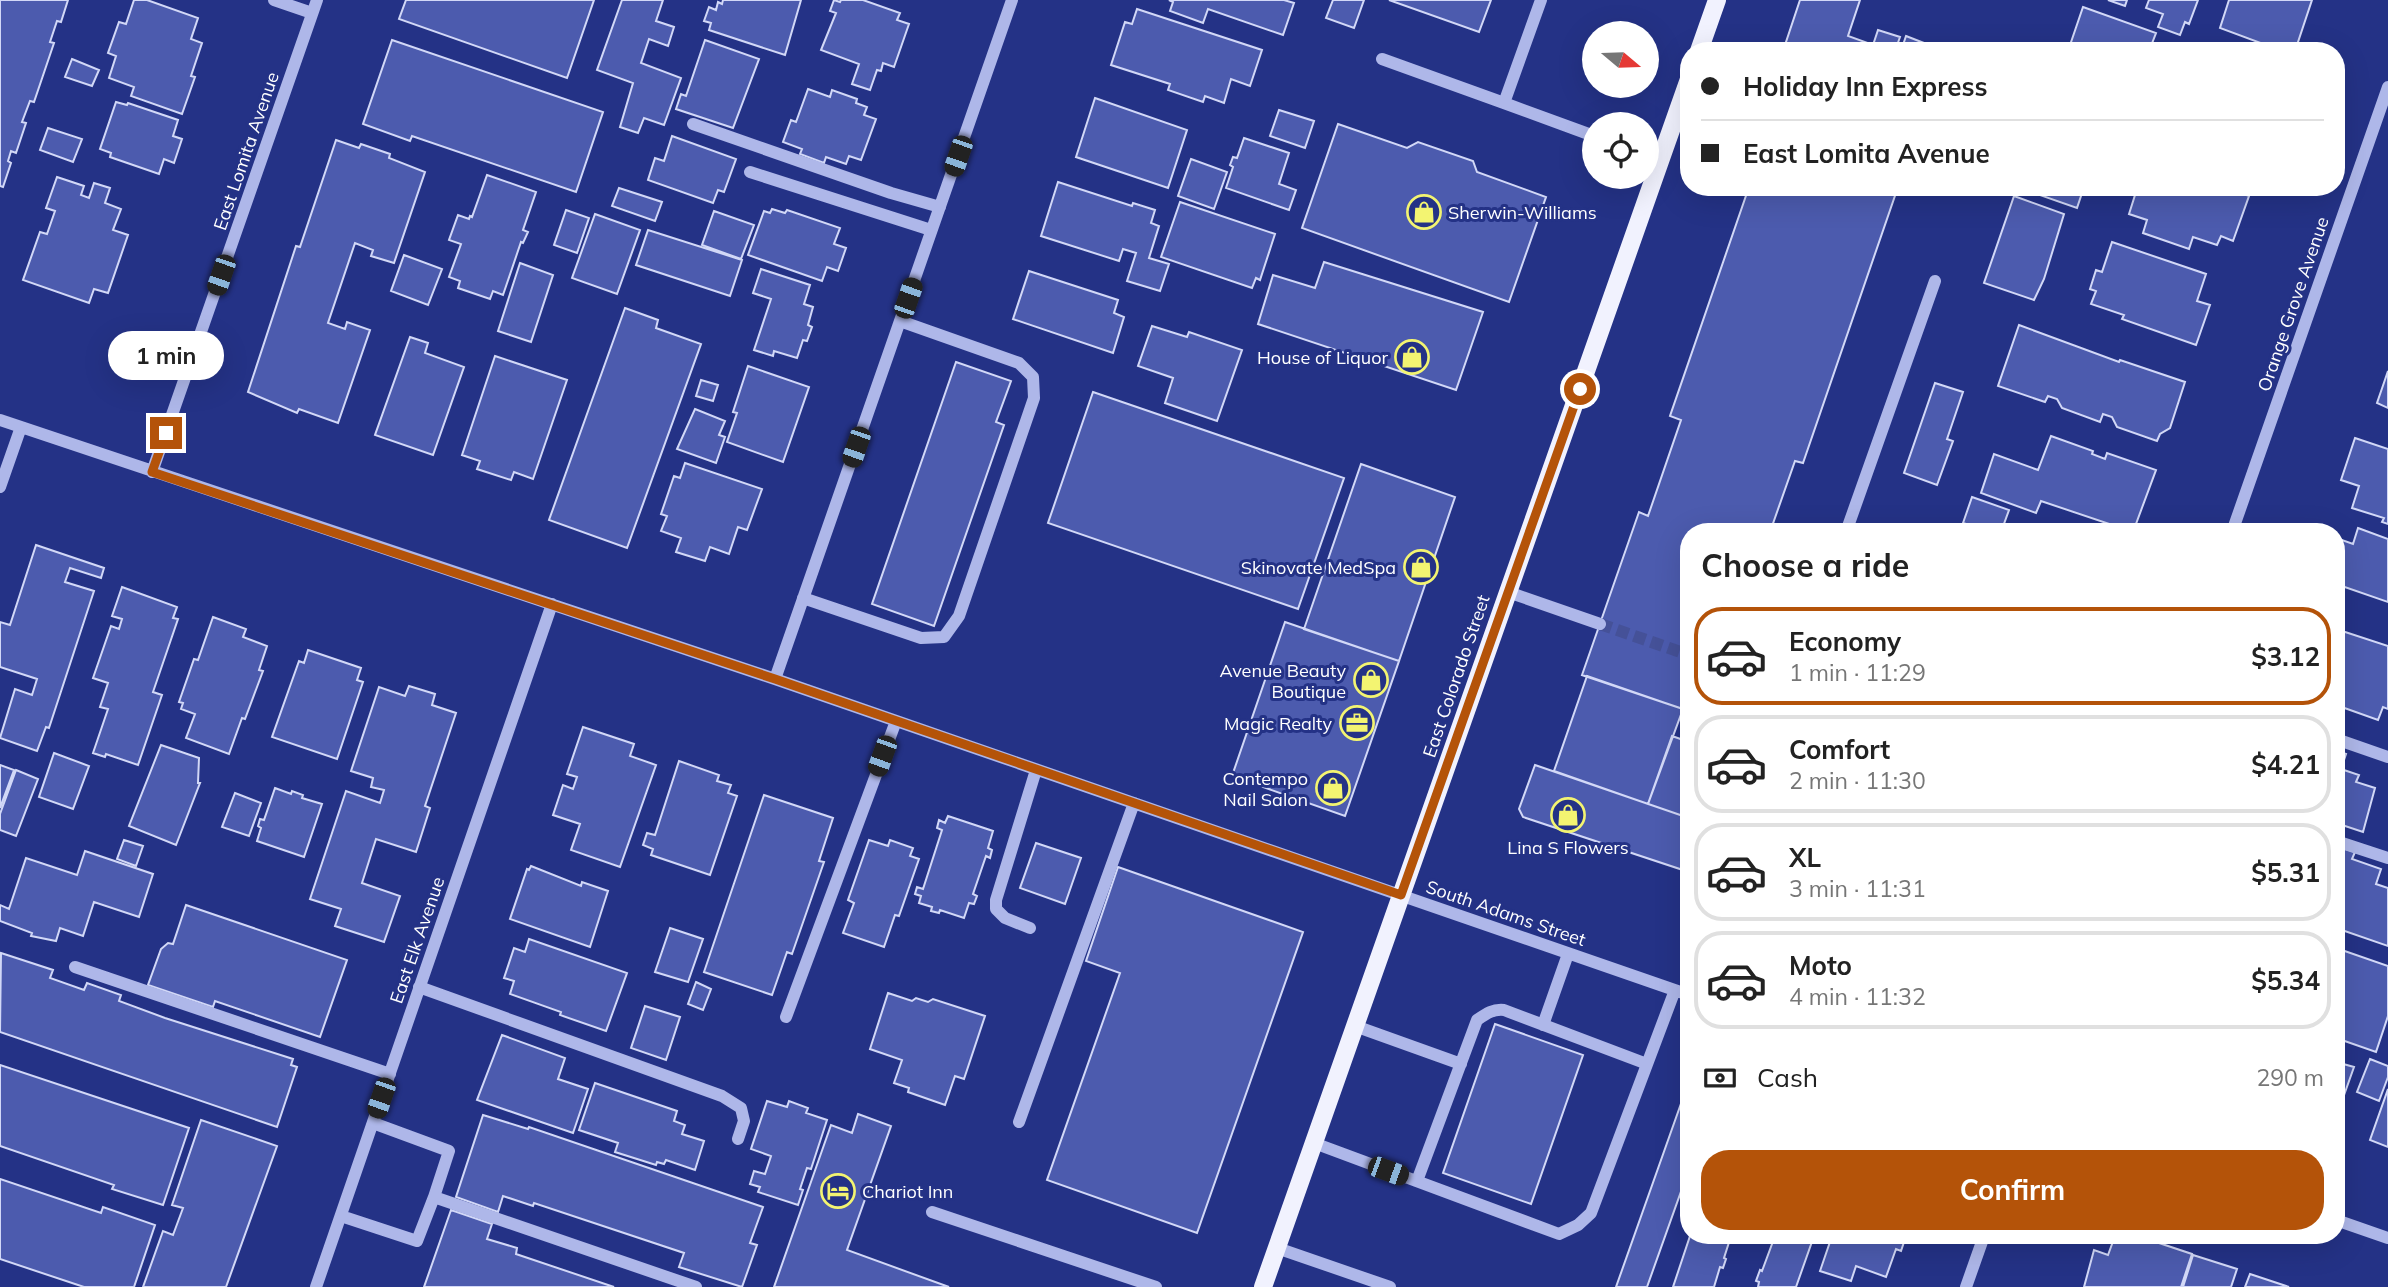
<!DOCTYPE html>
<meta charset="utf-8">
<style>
body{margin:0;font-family:Mulish,sans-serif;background:#f6f6f6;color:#222;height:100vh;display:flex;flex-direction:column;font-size:26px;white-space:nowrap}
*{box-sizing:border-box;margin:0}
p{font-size:23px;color:#767676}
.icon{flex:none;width:38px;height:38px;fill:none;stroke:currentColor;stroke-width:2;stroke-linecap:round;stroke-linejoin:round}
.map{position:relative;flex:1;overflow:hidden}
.sheet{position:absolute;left:1680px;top:523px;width:665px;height:721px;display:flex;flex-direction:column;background:#fff;border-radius:28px;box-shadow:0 7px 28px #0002}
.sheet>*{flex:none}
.top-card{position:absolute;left:1680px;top:42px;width:665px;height:154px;border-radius:28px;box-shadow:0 7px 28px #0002;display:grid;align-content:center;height:154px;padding:0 21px;background:#fff}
.needle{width:46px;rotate:109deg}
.controls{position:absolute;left:1582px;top:21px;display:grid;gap:14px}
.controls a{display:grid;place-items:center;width:77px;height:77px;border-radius:50%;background:#fff;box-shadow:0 7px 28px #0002;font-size:35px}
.end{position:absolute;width:32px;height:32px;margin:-16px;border:9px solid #b45309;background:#fff;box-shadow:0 0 0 4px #fff}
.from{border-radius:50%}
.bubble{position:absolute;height:49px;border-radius:24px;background:#fff;box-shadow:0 7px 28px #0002;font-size:23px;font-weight:700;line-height:49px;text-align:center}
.car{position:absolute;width:21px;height:42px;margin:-21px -10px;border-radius:9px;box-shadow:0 0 5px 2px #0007;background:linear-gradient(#222 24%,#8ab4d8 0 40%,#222 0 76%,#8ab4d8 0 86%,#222 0)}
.top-card b{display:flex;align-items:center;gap:24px;height:66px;font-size:26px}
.top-card b+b{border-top:2px solid #e0e0e0}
.top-card i{width:18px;height:18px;background:#222}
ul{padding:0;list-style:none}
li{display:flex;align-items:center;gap:21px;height:98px;margin:0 14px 10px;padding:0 7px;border:4px solid #e0e0e0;border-radius:28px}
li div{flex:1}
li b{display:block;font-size:26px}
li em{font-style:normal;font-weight:700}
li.selected{border-color:#b45309}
li>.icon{width:63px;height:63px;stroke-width:1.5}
h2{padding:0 21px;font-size:32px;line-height:84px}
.pay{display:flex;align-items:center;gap:18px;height:77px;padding:0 21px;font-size:26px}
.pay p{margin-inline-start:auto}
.button{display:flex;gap:14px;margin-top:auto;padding:14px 21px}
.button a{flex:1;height:80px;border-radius:28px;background:#b45309;color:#fff;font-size:28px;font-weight:700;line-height:80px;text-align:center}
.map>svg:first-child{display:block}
.building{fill:#4c5bae;stroke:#d2d8f7;stroke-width:2}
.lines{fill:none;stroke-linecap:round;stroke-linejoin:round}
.minor-tunnel{stroke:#455198;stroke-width:12;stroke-dasharray:12 6;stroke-linecap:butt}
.minor{stroke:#aeb7e9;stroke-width:12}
.major{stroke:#f1f2fe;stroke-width:18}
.route{stroke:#b45309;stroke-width:9}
.labels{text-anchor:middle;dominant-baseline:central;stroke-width:6;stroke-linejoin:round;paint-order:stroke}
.street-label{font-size:18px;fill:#fff;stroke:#243286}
.poi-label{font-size:18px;fill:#fff;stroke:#243286;text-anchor:end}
</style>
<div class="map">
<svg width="2388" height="1287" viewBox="0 0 2388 1287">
<rect width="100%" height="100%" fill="#243286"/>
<path class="building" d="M0,0h68l-7,22 -4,-1 -7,21 4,1 -20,59 -4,-1 -8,21 4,1 -10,30 -5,-2 -3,10 3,2 -8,24 -3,-1z
M134,0h13l51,18 -7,21 11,4 -11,33 4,1 -13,37 -51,-18 3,-9 -25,-9 7,-22 -8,-3 11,-31 7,2z
M406,0h188l-27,78 -168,-59z
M622,0h41l-7,21 18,6 -6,19 -19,-7 -8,24 40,15 -17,47 -20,-7 -6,15 -18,-6 13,-44 -36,-13z
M723,0h78l-16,55 -76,-25 2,-7 -7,-2 5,-14 7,3 2,-8 4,2z
M834,0l6,2 1,-2h22l37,13 -3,7 12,4 -15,43 -11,-4 -2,8 -4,-1 -7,20 -18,-6 7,-20 -38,-14 15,-37 -6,-2z
M1169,0h115l10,3 -11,32 -75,-26 -5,14 -33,-12 3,-9z
M1333,0h31l-10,28 -28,-10z
M1389,0h102l-12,32z
M1800,0h60l-12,36 25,9 5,-15 22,7 -5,14h-112z
M2108,0h19l-2,6z
M2149,0h49l-9,24 -4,-2 -5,13 -22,-8 5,-13 -17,-6z
M2229,0h83l-17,51h-13l-62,-23z
M2083,7l73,26 -7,18h-81z
M1137,9l125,41 -12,36 -19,-7 -7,24 -19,-7 -2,6 -35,-12 2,-6 -59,-19 14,-43 7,2z
M1906,36l18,7v2l9,3 -1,3h-31z
M392,40l211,72 -27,80 -164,-56 -2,5 -47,-17z
M705,40l54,19 -26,69 -57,-19 5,-15 5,2z
M72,59l27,11 -7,16 -27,-9z
M808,89l22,8 2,-7 25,9 -1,4 11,4 -3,8 12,4 -15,41 -12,-4 -3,8 -20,-7 -2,6 -24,-9 2,-5 -19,-7 8,-22 5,2z
M1095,98l92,32 -19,58 -92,-31z
M116,102l11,3 1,-2 50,17 -5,16 9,3 -8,24 -10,-4 -5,15 -49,-17 1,-4 -11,-4z
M1279,110l35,11 -9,27 -35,-12z
M1338,124l69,24 11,-6 55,19 4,11 69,25 -37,105 -207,-74z
M48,128l34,11 -9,23 -33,-12z
M672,136l64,23 -12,33 -6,-2 -5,13 -65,-23 7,-22 9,3z
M1244,138l45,15 -10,31 17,6 -7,20 -63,-22 7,-21 -3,-2 3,-8 4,1z
M336,140l23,8 2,-4 29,10 -1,4 36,14 -31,91 -23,-7 2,-6 -18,-7 -27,80 17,6 2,-7 23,8 -32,93 -39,-14 -2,4 -49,-21 48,-146 4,1z
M1191,159l36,13 -13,37 -36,-13z
M487,175l49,17 -13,38 5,2 -5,11 -2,-1 -18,53 -10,-4 -3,8 -32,-11 2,-7 -11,-4 12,-33 -12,-4 9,-25 11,4 1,-3 2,1z
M57,177l27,9 -3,9 8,3 5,-15 16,5 -5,15 16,6 -8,21 15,5 -20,58 -14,-4 -5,14 -66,-23 17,-48 7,2 8,-23 -9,-3z
M1058,182l74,24 1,-3 22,7 -4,13 8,3 -10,32 20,6 -9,27 -33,-10 9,-28 -13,-4 -4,12 -78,-25z
M1749,187h149l-95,276 -8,-2 -25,71h-81v179l-107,-36 57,-163 9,4 33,-96 -11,-4z
M2017,187h67l-7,21z
M2133,187h104l-1,4 13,5 -16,45 -12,-5 -4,9 -24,-8 -4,12 -46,-16 4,-13 -18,-6 6,-19 -5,-2z
M619,188l43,14 -7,19 -43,-15z
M2014,196l50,18 -20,65 -10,21 -50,-17z
M1180,202l95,32 -15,46 -4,-2 -4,10 -91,-31z
M772,209l13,4 2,-3 53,18 -6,16 12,4 -8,23 -11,-4 -5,14 -74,-26 16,-44 6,2z
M566,210l23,8 -12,35 -23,-8z
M714,211l40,14 -13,34 -39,-14z
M595,214l45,16 -23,64 -45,-16z
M648,230l94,30 -12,36 -94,-31z
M2112,242l94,32 -9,27 13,4 -14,40 -74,-26 2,-4 -33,-11 5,-13 -6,-2 6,-19 6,2z
M404,255l38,14 -14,36 -37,-14z
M1324,262l159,50 -27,78 -198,-66 15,-49 42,13z
M520,263l33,12 -22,67 -33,-11z
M761,269l49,16 -6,19 9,3 -5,18 4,2 -5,14 -4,-1 -6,18 -23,-7 -1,5 -19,-6 17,-51 -18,-6z
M1029,271l89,29 -4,13 10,4 -11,36 -100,-34z
M625,308l33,12 -2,8 45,16 -74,204 -78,-28z
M2019,325l100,37 1,-2 65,22 -15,46 -10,6 -3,7 -40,-14 -5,-10 -9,-3 -3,8 -38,-14 -5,-9 -9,-3 -3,6 -47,-16z
M1152,326l35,11 2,-5 53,18 -25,71 -52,-18 8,-25 -35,-12z
M410,337l18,6 -3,10 39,14 -31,88 -58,-20z
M495,356l72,24 -34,99 -19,-7 -3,8 -34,-11 3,-8 -18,-6z
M956,362l55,19 -15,41 8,3 -70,201 -62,-22z
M748,366l61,21 -26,75 -56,-20 10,-29 -4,-1z
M2388,371v37l-11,-5z
M701,380l17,5 -5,16 -17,-5z
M1935,383l28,9 -16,47 6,2 -16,44 -33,-12z
M1093,392l251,86 -46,131 -250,-86z
M695,409l30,12 -6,14 6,2 -9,26 -39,-14z
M2051,436l42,15 -1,3 13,5 2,-6 49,17 -23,62 -92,-31 -5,12 -55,-20 13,-39 44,16z
M2355,438l33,11v75l-6,-2 2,-4 -32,-10 7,-22 -18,-6z
M685,463l77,26 -15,41 -9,-3 -9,27 -19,-7 -5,14 -29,-9 5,-14 -20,-7 6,-15 -6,-2 13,-38 6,2z
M1361,464l94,33 -56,164 -95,-32z
M1972,497l37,13 -8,22h-11l-27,-9z
M2358,528l30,11v63l-52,-18v-27l6,-17 11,4z
M36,545l68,23 -3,10 -31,-10 -5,14 29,9 -45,137 -3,-1 -9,24 -37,-13 15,-49 17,6 5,-16 -37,-12v-45l10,3z
M122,587l55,20 -4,11 5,1 -25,73 9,3 -24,70 -32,-11 -1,3 -12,-4 15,-44 -8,-2 8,-24 -15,-5 18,-52 8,3 3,-10 -10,-3z
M213,617l33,12 -3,8 24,9 -8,24 4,1 -18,48 -3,-1 -13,36 -43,-16 9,-24 -14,-5 2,-6 -4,-1 15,-43 4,1z
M1285,622l114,39 -54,155 -113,-40z
M2336,629l52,17v63l-5,-2 -5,13 -42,-15z
M308,650l53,18 -4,12 6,2 -26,77 -65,-22 27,-76 5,2z
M1587,676l96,33 -35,95 -94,-33z
M409,686l26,8 -3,11 24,8 -31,93 5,2 -14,44 -40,-13 -14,44 38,13 -16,46 -49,-16 6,-17 -31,-10 36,-108 34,12 4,-13 -13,-3 2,-9 -22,-7 28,-84 26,9z
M583,727l51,17 -4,12 26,9 -36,102 -49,-17 9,-26 -27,-9 10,-30 10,4 4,-12 -10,-3z
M1672,736l17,6v76l-41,-14z
M161,745l38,13 -1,25h2l-24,62 -47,-19z
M2336,751l10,3 -5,15 18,6 -3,7 19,6 -12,44 -27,-9z
M54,753l35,13 -16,43 -34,-12z
M679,761l40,14 -2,6 14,4 -3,8 9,3 -27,79 -59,-20 2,-6 -10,-4 4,-12 8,2z
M0,765l14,5 -14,38z
M1535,765l154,53v54l-166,-55 -4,-8z
M16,770l22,9 -22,57 -16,-6v-16z
M275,788l16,6 1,-3 11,4 -1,3 20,6 -18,53 -47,-16 4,-13 -3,-2 2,-7 4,1z
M235,793l26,10 -12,33 -27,-9z
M764,795l69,23 -14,43 5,1 -32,92 -5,-2 -15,43 -68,-23z
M948,816l45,15 -5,17 4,2 -2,8 -4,-2 -13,38 4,2 -3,8 -5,-1 -5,15 -24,-8 -1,3 -8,-2 1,-4 -13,-4 2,-7 -6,-2 2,-7 6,2 19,-59 -5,-2 2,-8 6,3z
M124,840l19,6 -7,20 -19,-7z
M869,840l19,6 2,-6 23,8 -3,8 9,3 -20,57 -4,-1 -11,32 -41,-14 11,-30 -6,-3z
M1036,843l45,15 -16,46 -45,-16z
M2336,846l19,6 -3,7 29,10 -5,15 12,4v58l-52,-18z
M85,851l68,23 -14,43 -45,-15 -11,34 -23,-8 -4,13 -25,-5 1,-3 -32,-12v-16l9,4 17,-51 51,17z
M531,866l50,20 1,-4 26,9 -18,56 -80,-28 17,-50 2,1z
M1118,867l185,65 -106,301 -150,-53 73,-207 -34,-12z
M186,905l161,55 -27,77 -105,-36 -2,6 -65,-22 13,-36 7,-6 5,1z
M670,928l33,11 -15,43 -33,-10z
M529,939l98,34 -21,58 -46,-16 1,-3 -51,-18 4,-13 -10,-3 10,-30 11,4z
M2336,948l52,18v50l-12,36 -40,-14z
M1,953l52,17 -3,8 34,12 3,-7 34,12 -2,6 46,17 128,41 -2,6 6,2 -20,60 -277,-95z
M696,982l15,7 -8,21 -15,-6z
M888,993l24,8 4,-3 12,4 5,-3 52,17 -21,63 -9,-3 -10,29 -37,-13 1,-4 -15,-5 8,-23 -32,-11z
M645,1006l35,11 -14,43 -35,-12z
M1495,1024l88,31 -52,149 -88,-31z
M502,1035l63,23 -7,21 30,10 -15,44 -96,-33z
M2370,1059l18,7v11l-9,24 -22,-9z
M2336,1062l18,5 -16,45 -2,-1z
M0,1065l189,63 -26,77 -51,-16 2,-4 -114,-39z
M1689,1081v88l-42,118h-31z
M595,1083l82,28 -3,10 11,4 -3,9 22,7 -9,29 -29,-10 -2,4 -7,-2 -1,3 -41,-13 3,-9 -39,-13z
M2388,1089v58l-18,-7z
M767,1101l20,6 2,-6 19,7 -2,5 21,7 -16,49 -4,-1 -7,21 3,1 -5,15 -40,-13 2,-5 -10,-3 4,-13 11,3 6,-18 -20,-7z
M858,1114l33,12 -44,124 102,37h-175l57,-162 21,8z
M483,1115l45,14 1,-2 234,80 -13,36 7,2 -15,42 -63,-20 5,-14 -150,-50 -1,3 -30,-10 -5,16 -42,-15z
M201,1120l76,26 -51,141h-83l20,-56 10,4 10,-27 -11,-3z
M0,1179l101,34 2,-6 52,18 -21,62h-50l-84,-28z
M451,1210l41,14 -5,15 30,9 -1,6 98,33h-190z
M1690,1236h41l-7,22 2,1 -3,9 -3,-1 -6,20h-41z
M1775,1236h39l-18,51h-38l1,-5 -3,-1 4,-11 2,1z
M1832,1236h74l-5,15 -5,-2 -10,28 -30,-11 -5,15 -31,-10z
M2115,1236h23l54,18 -11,33h-97l10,-37 14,5z
M2193,1255l44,14 -6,18h-48z
M2250,1274l39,13h-44z"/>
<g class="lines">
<path class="minor-tunnel" d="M1600,624l89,31"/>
<path class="minor" d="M274,0l38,13
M1541,0l-37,103 90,33
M1382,59l122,44
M693,124l198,69 49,14
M750,172l181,58
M0,420l775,259 914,316
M152,472l165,-472
M0,487l21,-60
M1846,532l89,-251
M2232,532l156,-445
M1508,592l92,32
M803,598l118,40 23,-1 15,-21 75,-218 -1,-21 -14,-14 -119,-42
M775,679l237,-679
M2336,739l52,18
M2336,841l52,17
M1030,928l-25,-10 -9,-9v-9l40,-130
M75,967l315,107
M419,987l303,109 19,12 3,13 -6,18
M786,1017l110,-296
M1543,1025l25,-71
M1355,1026l106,38
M1019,1122l115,-319
M373,1123l76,28 -15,46
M1314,1143l245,91 19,-9 13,-12 84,-223
M1417,1181l60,-161c10,-7 16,-11 27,-10l143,54
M932,1212l224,75
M341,1216l76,25 17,-44 262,90
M2336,1220l52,18
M1277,1248l113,39
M316,1287l236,-683
M1966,1287l18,-51"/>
<path class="major" d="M1699,51l18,-51
M1263,1287l426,-1208"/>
</g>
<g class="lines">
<path class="route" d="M166,433l-14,39 623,207 626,216 179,-506"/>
</g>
<defs>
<g id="shop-ring" transform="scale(1.75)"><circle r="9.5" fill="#243286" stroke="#f3f471" stroke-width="1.5"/><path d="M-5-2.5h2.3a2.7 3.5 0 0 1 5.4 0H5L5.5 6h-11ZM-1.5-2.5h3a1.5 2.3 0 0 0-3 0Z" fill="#f3f471"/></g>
<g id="office-ring" transform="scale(1.75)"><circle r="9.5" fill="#243286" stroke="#f3f471" stroke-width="1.5"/><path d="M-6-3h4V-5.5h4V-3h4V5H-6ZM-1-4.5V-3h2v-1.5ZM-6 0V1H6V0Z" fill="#f3f471"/></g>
<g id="hotel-ring" transform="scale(1.75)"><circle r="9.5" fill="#243286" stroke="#f3f471" stroke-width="1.5"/><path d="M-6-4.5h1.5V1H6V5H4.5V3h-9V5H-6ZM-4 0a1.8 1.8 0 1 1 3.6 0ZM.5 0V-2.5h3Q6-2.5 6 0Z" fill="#f3f471"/></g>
</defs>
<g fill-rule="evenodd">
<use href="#shop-ring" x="1424" y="212"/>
<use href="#shop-ring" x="1412" y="357"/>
<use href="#shop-ring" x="1421" y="567"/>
<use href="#shop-ring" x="1371" y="680"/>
<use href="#office-ring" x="1357" y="723"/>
<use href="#shop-ring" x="1333" y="788"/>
<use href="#shop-ring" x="1568" y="815"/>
<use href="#hotel-ring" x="838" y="1191"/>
</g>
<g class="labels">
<g class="street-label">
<text transform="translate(246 151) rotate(-71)">East Lomita Avenue</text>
<text transform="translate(2293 304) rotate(-71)">Orange Grove Avenue</text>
<text transform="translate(1456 676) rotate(-71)">East Colorado Street</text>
<text transform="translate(1506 913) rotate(19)">South Adams Street</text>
<text transform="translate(417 940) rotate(-71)">East Elk Avenue</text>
</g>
<g class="poi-label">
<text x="1448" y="212" text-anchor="start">Sherwin-Williams</text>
<text x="1388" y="357">House of Liquor</text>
<text x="1396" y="567">Skinovate MedSpa</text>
<text x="1346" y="670">Avenue Beauty<tspan x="1346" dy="21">Boutique</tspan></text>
<text x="1332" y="723">Magic Realty</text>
<text x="1308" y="778">Contempo<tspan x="1308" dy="21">Nail Salon</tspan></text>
<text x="1568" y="847" text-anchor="middle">Lina S Flowers</text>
<text x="862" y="1191" text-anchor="start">Chariot Inn</text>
</g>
</g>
</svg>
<div class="controls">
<a><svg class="needle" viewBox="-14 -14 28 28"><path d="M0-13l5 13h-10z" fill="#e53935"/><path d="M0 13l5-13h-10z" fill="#767676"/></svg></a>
<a><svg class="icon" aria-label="locate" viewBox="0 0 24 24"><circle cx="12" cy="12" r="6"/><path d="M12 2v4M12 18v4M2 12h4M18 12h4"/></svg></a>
</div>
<i class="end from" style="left:1580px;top:389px"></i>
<i class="end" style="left:166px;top:433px"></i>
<div class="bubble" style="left:108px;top:331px;width:116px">1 min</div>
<i class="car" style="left:958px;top:156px;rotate:199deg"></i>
<i class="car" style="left:221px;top:275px;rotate:199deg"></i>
<i class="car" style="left:908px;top:298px;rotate:19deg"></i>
<i class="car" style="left:856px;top:447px;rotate:199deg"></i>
<i class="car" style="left:882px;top:756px;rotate:200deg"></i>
<i class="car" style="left:381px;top:1098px;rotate:199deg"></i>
<i class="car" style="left:1388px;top:1171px;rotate:110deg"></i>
<div class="top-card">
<b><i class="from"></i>Holiday Inn Express</b>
<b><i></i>East Lomita Avenue</b>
</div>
<section class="sheet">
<h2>Choose a ride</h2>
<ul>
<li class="selected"><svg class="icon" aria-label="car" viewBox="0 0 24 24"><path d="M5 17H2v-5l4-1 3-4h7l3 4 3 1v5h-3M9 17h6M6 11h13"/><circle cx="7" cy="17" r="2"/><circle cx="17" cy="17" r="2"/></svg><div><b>Economy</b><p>1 min · 11:29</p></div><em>$3.12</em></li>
<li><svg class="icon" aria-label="car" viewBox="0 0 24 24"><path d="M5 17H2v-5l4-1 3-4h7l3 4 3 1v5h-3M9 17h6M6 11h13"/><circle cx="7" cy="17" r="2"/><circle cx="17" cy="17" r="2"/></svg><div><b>Comfort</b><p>2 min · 11:30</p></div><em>$4.21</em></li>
<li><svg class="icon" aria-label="car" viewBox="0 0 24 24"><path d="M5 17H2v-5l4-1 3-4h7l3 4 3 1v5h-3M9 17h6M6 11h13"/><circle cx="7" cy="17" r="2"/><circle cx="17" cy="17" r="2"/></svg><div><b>XL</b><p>3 min · 11:31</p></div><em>$5.31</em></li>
<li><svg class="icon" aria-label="car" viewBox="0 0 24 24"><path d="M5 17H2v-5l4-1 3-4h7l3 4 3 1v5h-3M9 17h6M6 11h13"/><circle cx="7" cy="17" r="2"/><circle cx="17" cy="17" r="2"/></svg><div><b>Moto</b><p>4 min · 11:32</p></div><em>$5.34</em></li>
</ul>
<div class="pay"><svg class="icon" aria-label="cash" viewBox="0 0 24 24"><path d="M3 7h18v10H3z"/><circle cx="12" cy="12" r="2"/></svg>Cash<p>290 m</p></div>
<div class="button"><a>Confirm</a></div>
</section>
</div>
